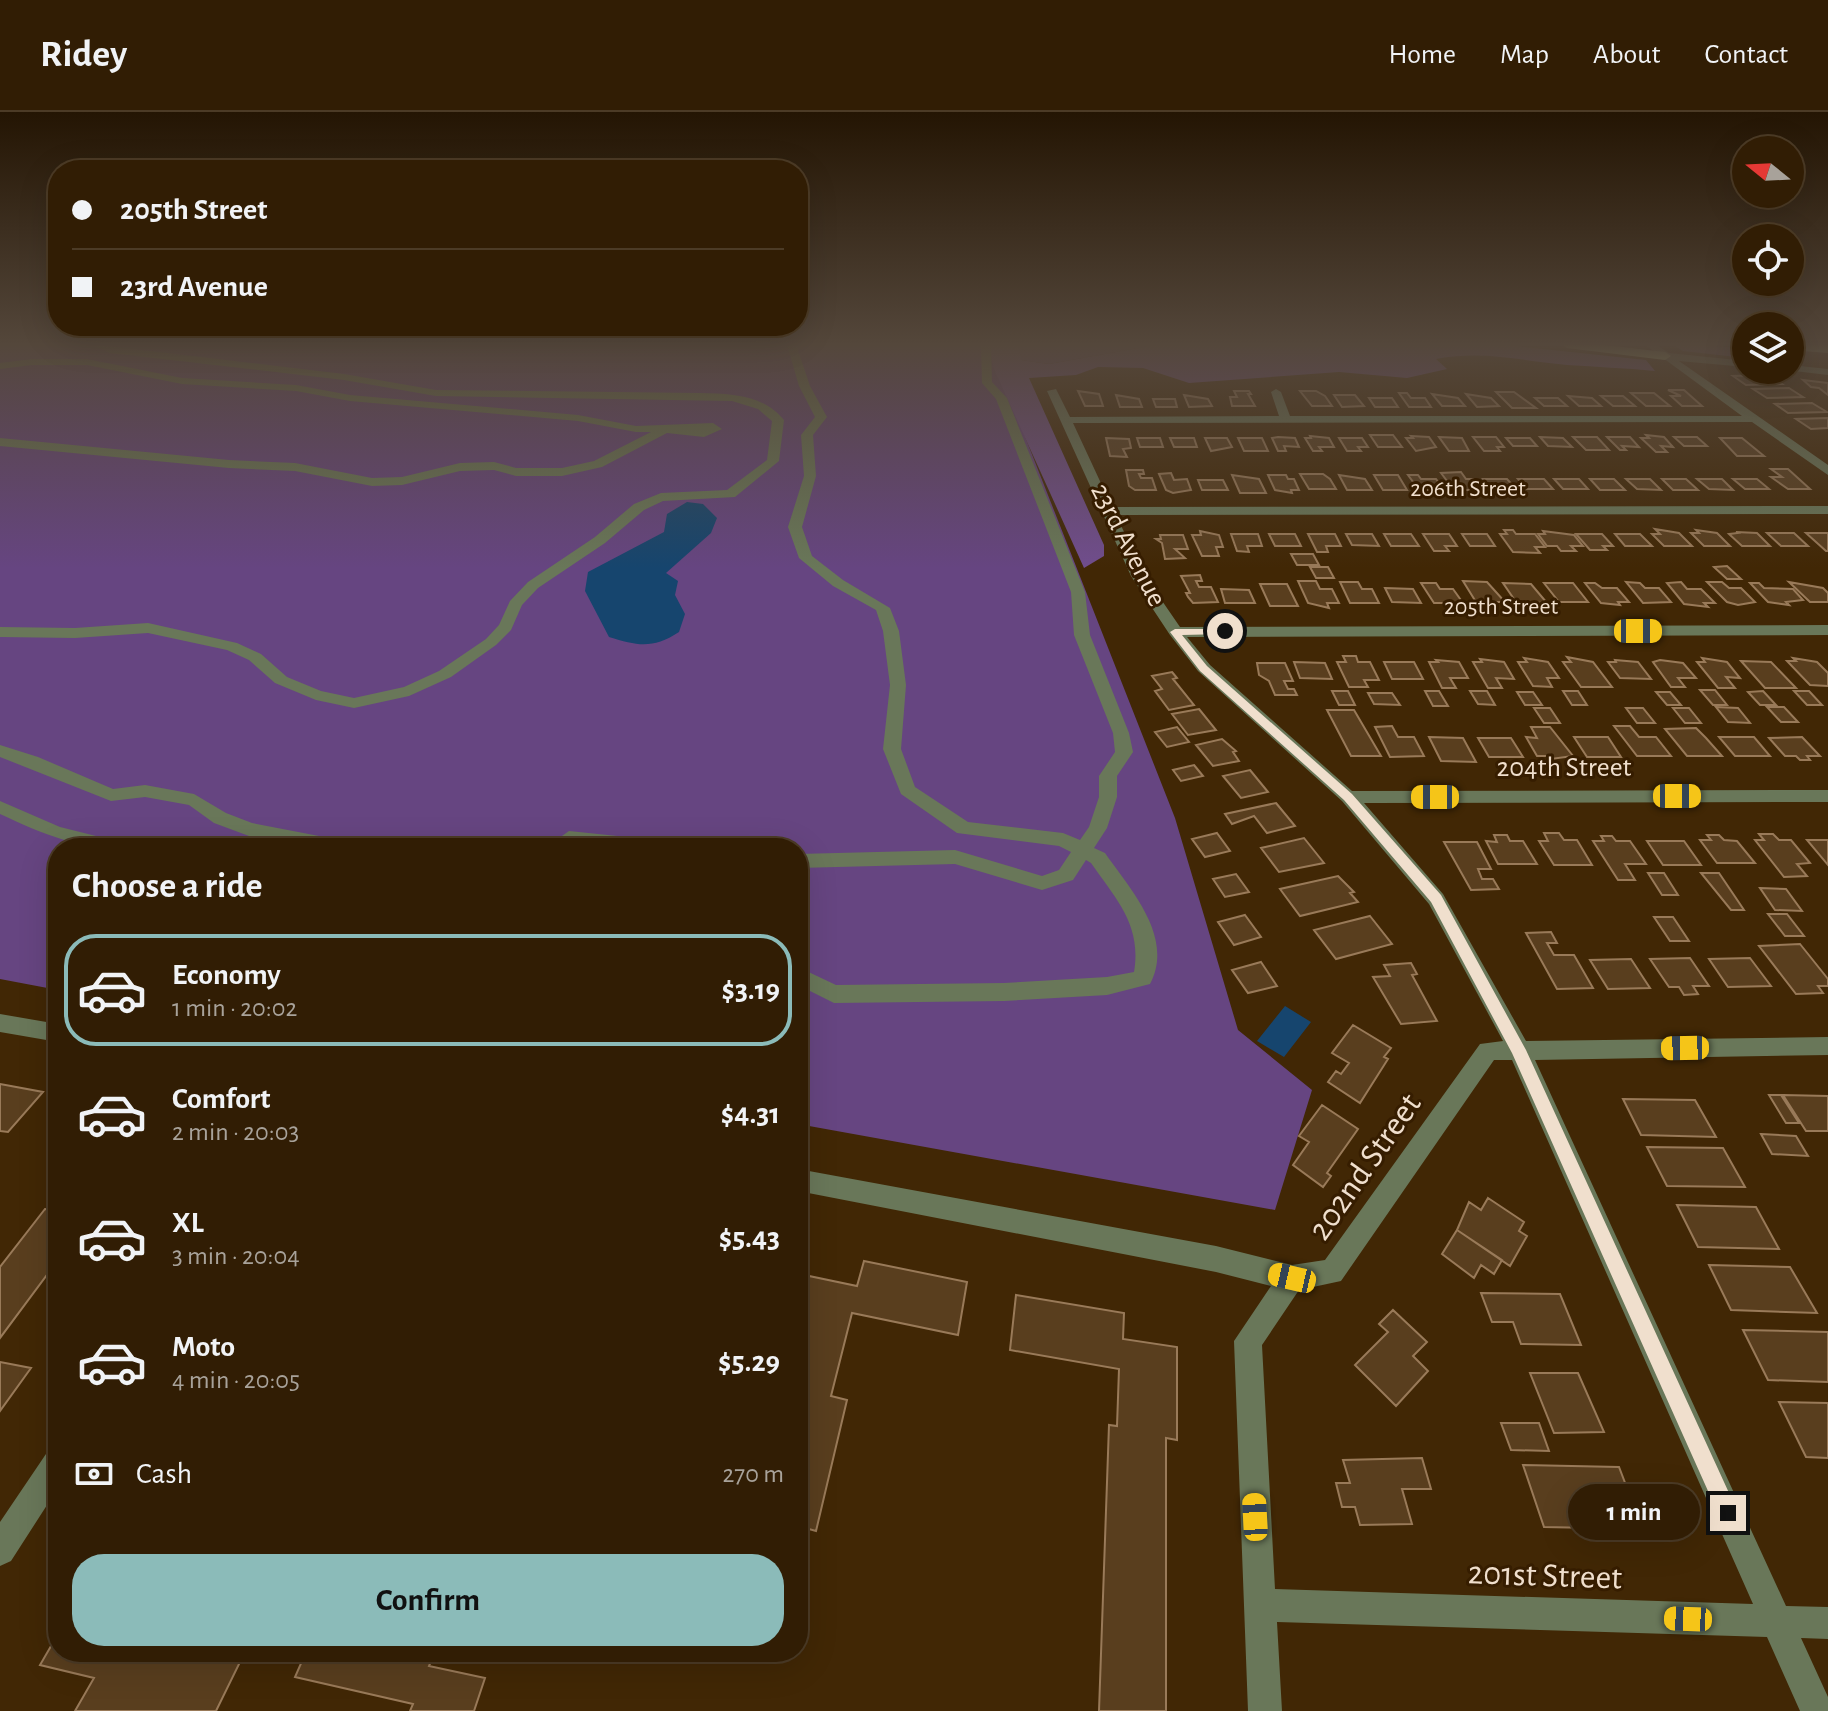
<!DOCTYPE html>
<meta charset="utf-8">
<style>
body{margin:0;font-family:"Alegreya Sans",sans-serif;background:#39260e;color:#f1f3f6;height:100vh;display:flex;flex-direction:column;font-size:30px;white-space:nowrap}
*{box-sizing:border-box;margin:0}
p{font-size:26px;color:#a8a29a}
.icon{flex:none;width:44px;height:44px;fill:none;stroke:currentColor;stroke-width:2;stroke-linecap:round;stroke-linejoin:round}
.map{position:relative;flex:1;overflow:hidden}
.panel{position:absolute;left:48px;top:726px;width:760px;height:824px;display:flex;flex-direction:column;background:#311d04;border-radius:32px;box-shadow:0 8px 32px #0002,0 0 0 2px #4c3b26}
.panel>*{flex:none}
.top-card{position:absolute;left:48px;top:48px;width:760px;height:176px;border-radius:32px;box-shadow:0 8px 32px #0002,0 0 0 2px #4c3b26;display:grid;align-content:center;height:176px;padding:0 24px;background:#311d04}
.needle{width:52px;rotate:288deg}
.tools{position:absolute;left:1732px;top:24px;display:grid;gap:16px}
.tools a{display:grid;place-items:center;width:72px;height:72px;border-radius:50%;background:#311d04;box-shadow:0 8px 32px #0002,0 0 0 2px #4c3b26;font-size:40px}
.end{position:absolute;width:36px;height:36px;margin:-18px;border:10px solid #f0dfcd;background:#111;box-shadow:0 0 0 4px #111}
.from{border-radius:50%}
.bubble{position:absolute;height:56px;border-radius:28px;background:#311d04;box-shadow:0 8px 32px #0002,0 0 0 2px #4c3b26;font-size:26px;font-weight:700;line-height:56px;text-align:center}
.car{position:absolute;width:24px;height:48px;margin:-24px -12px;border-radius:10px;box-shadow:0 0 6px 2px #0007;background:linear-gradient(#f5c518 24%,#345 0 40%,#f5c518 0 76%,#345 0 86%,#f5c518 0)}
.top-card b{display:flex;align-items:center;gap:28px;height:76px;font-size:30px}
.top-card b+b{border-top:2px solid #4c3b26}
.top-card i{width:20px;height:20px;background:#f1f3f6}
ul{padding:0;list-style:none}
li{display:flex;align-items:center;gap:24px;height:112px;margin:0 16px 12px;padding:0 8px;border:4px solid transparent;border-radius:32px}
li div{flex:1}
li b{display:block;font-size:30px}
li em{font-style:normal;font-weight:700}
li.selected{border-color:#8bbbb9}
li>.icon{width:72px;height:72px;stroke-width:1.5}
h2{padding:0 24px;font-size:36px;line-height:96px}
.pay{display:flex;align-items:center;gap:20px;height:88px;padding:0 24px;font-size:30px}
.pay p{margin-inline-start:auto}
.primary-button{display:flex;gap:16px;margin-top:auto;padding:16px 24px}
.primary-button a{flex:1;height:92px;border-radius:32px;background:#8bbbb9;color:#111;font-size:32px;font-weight:700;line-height:92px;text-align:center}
header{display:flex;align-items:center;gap:48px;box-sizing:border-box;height:112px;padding:0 40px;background:#311d04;border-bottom:2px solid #4c3b26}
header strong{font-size:38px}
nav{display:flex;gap:44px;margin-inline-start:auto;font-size:28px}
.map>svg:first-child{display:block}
.green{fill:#664581}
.forest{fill:#704d8d}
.water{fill:#16456e}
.building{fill:#593e1e;stroke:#997a59;stroke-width:2}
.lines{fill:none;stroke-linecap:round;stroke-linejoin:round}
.minor{fill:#697759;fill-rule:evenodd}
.highway{fill:#bcde92;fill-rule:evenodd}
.route{fill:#f0dfcd}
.labels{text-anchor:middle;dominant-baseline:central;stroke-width:6;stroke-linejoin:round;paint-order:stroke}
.far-street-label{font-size:24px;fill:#f0dfcd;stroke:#361d00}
.street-label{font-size:28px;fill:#f0dfcd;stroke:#361d00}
.near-street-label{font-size:34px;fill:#f0dfcd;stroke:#361d00}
</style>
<header>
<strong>Ridey</strong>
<nav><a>Home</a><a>Map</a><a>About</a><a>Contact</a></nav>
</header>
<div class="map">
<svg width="1828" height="1599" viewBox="0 0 1828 1599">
<rect width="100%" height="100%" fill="#412705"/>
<path class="green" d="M0,232h997l25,85 153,389 63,212 74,60 -37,120 -477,-86v-276h-740v142l-58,-11z
M1018,232h143l-112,20 -29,-4z"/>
<path class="forest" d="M988,232h30l3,16 28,4 112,-20h336l149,16 9,11c-30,-3 -59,-4 -88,-6 -48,-4 -81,-15 -131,-6l11,10 -40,9 -68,-6 -150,11 -46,-15 -45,-1 -22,8 -47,3 75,167v11l-20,12 -90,-199z
M1672,232l74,4v10l-63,-7z"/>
<path class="water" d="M687,390l16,2 14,14 -6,15 -45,40 12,8 -3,14 10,19 -6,18c-26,17 -41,14 -70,5l-24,-46 3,-19 76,-40 3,-18z
M1285,894l26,16 -27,35 -27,-16z"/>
<path class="building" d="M1769,263l13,9 -36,1 -13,-9z
M1803,268l25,3v12l-9,-7 -8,-1z
M1789,276l14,9 -36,1 -14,-9z
M1668,278h16l18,16h-20l-11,-10h10z
M1078,279l21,3 4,12h-18z
M1234,279h15l2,3h-3l7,12h-23l-2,-9h7z
M1300,279h16l9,5 7,10h-20z
M1496,280h18l22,16h-24z
M1399,281h8l4,5h14l6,9h-22z
M1631,281h23l16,13h-24z
M1432,282l26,4 7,8h-23z
M1466,282l25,4 8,8 -22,1z
M1116,283l23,4 3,8h-22z
M1184,283l24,4 4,7 -23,1z
M1334,283h21l9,11 -22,1z
M1568,284l24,2 9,8h-22z
M1601,284h22l12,10h-22z
M1369,286h23l6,9h-23z
M1535,286h23l9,8h-23z
M1153,287h22l2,8h-21z
M1812,291l15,9 -39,1 -13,-9z
M1828,306v10l-17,1 -15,-10z
M1370,323h23l9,12h-24z
M1646,323l18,2 9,10 -12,-1 6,6h-11l-15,-14h8z
M1310,324l19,2 5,9h-15l3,4h-9l-8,-13h6z
M1411,324l18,1 7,10 -20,4 -10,-13h7z
M1278,325l17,1 4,9 -15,-1 2,5h-8l-6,-13z
M1439,325l23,1 7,13h-20z
M1473,325h23l8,10h-7l3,4h-16z
M1540,325l23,1 9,9 -24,-1z
M1573,325h24l12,13h-23z
M1607,325h23l9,10 -17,-1 4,4h-6z
M1674,325h23l10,9h-23z
M1106,326l23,1 2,9 -8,1 4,8 -17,-1z
M1137,326h23l3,9h-23z
M1170,326h24l3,9h-23z
M1205,326h22l5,9 -21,4z
M1238,326h24l6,13h-24z
M1339,326h23l6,9h-10l3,4h-14z
M1506,326h24l7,8h-24z
M1720,326h22l22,18h-27z
M1771,357h17l22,20h-22l-17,-12h11z
M1126,358h17l1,4h-5l2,4h11l4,12h-21l-6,-4z
M1461,360l5,7h7l8,11h-27l-13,-17z
M1171,361l3,7 13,-1 4,11 -18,3 -7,-3 -7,-16z
M1300,362h23l7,5 6,10h-27z
M1232,363l27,4 7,14h-26z
M1268,363h18l2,4h6l5,11h-8l1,3 -17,-3z
M1339,363l26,4 7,11h-25z
M1374,363h24l9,15h-24z
M1408,363h10l3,4h15l8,11h-25z
M1483,367h24l10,11h-26z
M1518,367h26l9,10h-26z
M1554,367h25l9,10h-25z
M1590,367h24l11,11h-25z
M1626,367h24l11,11 -24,-1z
M1662,367h24l12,11h-25z
M1697,367h25l11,11 -24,-1z
M1733,367h24l12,10h-24z
M1198,368h25l5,10h-26z
M1655,417l24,4 13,13h-28l-12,-12h8z
M1504,418h9l3,4h19l10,13h-10l5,6 -27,-1 -13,-18h7z
M1696,418l21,3 13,13h-26l-13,-13h8z
M1200,419l19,4 4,12h-7l3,9h-17l-10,-21h9z
M1543,419l31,4 9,11h-12l5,5h-15l-4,-5h-10l-9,-12h7z
M1736,420l21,1 13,13h-28l-13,-12 9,-1z
M1767,421h27l14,13h-27z
M1806,421h22v18h-2z
M1231,422h27l4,12h-15l2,6 -12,-1z
M1269,422h26l6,12h-26z
M1308,422h27l6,12h-15l2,6h-11z
M1346,422h26l7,12 -27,-1z
M1384,422h27l8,12h-28z
M1423,422h26l8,12h-12l4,5h-15z
M1462,422h25l8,12h-25z
M1576,422h26l11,12h-10l4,4h-17z
M1615,422h25l12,12h-27z
M1160,423h23l5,14h-13l10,9 -20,1 -3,-16 -6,-4h5z
M1291,442h22l6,11h-22z
M1727,454l14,13h-14l-13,-12z
M1310,455h18l6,11h-18z
M1200,463l2,6h-6l3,6h12l7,15 -25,1 -5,-6 -2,-4h4l-9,-17z
M1298,469h18l4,8h12l7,14h-12l2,5 -21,-5z
M1463,469l24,1 18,20h-29z
M1340,470h18l4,7h10l7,14h-29z
M1626,470l14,1 5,5h14l12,14 -28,1z
M1681,470l6,7h14l14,14h-11l4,4 -24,-3 -17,-21z
M1707,470h15l7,6h12l14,14 -17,3 -11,-3z
M1789,470l34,6 5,5v9h-18z
M1421,471h15l4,6h13l10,14h-29z
M1503,471l28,1 16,19 -31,-1z
M1544,471h29l15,19h-29z
M1585,471h10l7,5h15l12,14h-11l2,3 -19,-2z
M1750,471h9l5,5 29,1 10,11 -17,2 3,3 -21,-3z
M1260,472h27l11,22h-28z
M1385,476l28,1 8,14 -29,-1z
M1221,477l28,1 6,13h-30z
M1343,544h13l2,6h12l9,18h-15l4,7h-19l-12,-25h9z
M1567,545l26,5 19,25h-31l-18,-25h8z
M1524,546l24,4 11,16h-12l5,9 -19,-1 -15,-24h9z
M1702,546l25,4 13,16 -14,-1 9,11h-17l-21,-26h8z
M1793,546l24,4 11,11v13l-18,-1 -23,-24h9z
M1480,547l24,3 10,17 -18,-1 6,10h-14l-15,-26h9z
M1436,548l23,2 9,16h-18l6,10h-14l-13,-26h9z
M1615,548l23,2 13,17 -31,-1 -12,-16h8z
M1660,548l23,3 13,15h-18l7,9h-14l-18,-25z
M1741,549l30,1 25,26h-31z
M1294,550l31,1 7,16 -32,-1z
M1384,550h30l9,17h-31z
M1257,551h28l8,18h-9l4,8h6l3,6h-22l-6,-14 -10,-6z
M1172,560l5,6 -4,1 21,26 -25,5 -14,-19 7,-2 -10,-13z
M1700,578h15l12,15h-14z
M1332,579h16l7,14h-16z
M1425,579h14l9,15h-15z
M1470,579h17l8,14 -17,-1z
M1563,579h15l9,14h-15z
M1763,579l13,14h-16l-12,-13z
M1794,579h15l13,14h-15z
M1517,580h16l9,13h-17z
M1656,580h14l11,13h-14z
M1368,581h24l8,12 -26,-1z
M1716,595l22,1 12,15 -22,-1z
M1767,595h17l14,15h-17z
M1534,596h16l10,15h-16z
M1626,596h17l12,15h-18z
M1673,596h16l12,15h-16z
M1199,597l17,21 -28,5 -16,-21z
M1327,598h27l27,46h-30z
M1392,614l6,11h16l10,19 -34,1 -15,-30z
M1614,614h16l9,11h17l15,19h-34z
M1177,615l12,15 -22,5 -12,-15z
M1531,615h19l23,29 -22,3 -2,-3h-12l-11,-19 11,1z
M1696,616l10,10 16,18h-35l-22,-27z
M1429,625l34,1 13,24 -35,-1z
M1574,625h34l13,20h-34z
M1719,625h35l16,19h-35z
M1802,625l18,19h-13l3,4h-10l-4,-4h-11l-16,-18z
M1478,626h33l12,19h-34z
M1222,627l14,12 -3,1 6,9 -26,5 -17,-21z
M1194,653l9,11 -22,5 -8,-11z
M1250,658l18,22 -27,6 -18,-22z
M1276,691l19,23 -28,7 -13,-17 -22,8 -7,-10z
M1217,721l13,18 -25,6 -13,-18z
M1544,721h15l5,7h13l15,25h-38l-15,-24h9z
M1759,722h14l6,6h12l19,23 -13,1 10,12 -23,1 -29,-37h9z
M1494,723h13l3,6h13l14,23h-39l-12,-23 11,1z
M1707,723h12l5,5 13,1 18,22h-38l-17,-23h11z
M1601,724h11l4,5h14l16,23h-21l10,16h-17l-25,-39h11z
M1304,726l20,25 -45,9 -18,-24z
M1807,728h21v25z
M1647,729h37l17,24h-38z
M1444,730h33l14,27h-13l4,10h11l6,10 -28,1z
M1648,761h16l14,22h-16z
M1701,761h18l25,37h-13z
M1236,762l13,18 -24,5 -12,-18z
M1338,764l16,16 -4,1 8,9 -58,14 -20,-27z
M1760,776l26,1 16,22 -27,-1z
M1768,802h19l17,22h-19z
M1245,803l16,22 -27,8 -16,-23z
M1370,804l22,28 -56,15 -22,-29z
M1654,805h19l16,24h-19z
M1551,820l6,11h-10l7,12h20l19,33 -36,1 -31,-56z
M1800,832l28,35v7h-10l5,7 -27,1 -37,-48z
M1690,846l19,28h-16l5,8 -14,1 -5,-8h-10l-19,-28z
M1750,846l21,28 -43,1 -19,-28z
M1631,847l19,29 -42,1 -18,-29z
M1261,850l16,24 -29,7 -16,-23z
M1411,851l6,11 -5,1 25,46 -36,3 -28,-47 17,-1 -6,-11z
M1353,913l38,23 -7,9 4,2 -28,44 -32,-21 8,-11 5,3 8,-11 -17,-10z
M0,972l43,8 -35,40 -8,-1z
M1769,983h12l18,28h-13z
M1783,983l45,1v35h-22z
M1623,987l72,1 21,37 -75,-2z
M1322,993l36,24 -31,44 4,3 -8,11 -30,-22 16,-23 -10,-6z
M1761,1022l35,2 12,20 -36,-2z
M1647,1035l76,1 22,39 -78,-1z
M1488,1086l36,24 -5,9 8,5 -17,30 -53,-36 12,-28 12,8z
M1677,1093l79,2 23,42 -81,-2z
M45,1097l13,2v49l-58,78v-71z
M1457,1118l45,30 -8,14 -13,-9 -7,13 -32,-24z
M864,1149l103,21 -9,53 -106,-22 -21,83 16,4 -31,131 -18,-5v-210l11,-40 48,10z
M1709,1153l81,2 27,46 -86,-3z
M1481,1181l79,1 21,51 -60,-1 -8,-22h-21z
M1016,1183l108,18 -1,26 54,8v93l-11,-2v273h-67l10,-286 8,1 2,-57 -109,-19z
M1393,1198l34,32 -14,14 15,15 -32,35 -41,-41 33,-33 -9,-8z
M1743,1218l85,2v50l-60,-2z
M0,1250l31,6 -31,43z
M1530,1261h48l26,59 -50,1z
M1779,1290l49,1v55l-22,-1z
M1501,1311h38l10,28 -38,-1z
M1422,1346l9,31h-29l10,35 -52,1 -5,-18h-13l-6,-24h14l-7,-23z
M1523,1353l96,2 24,63 -28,-1 3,7 -21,-1 -3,-7 -50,-1z
M58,1522v18h146l37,8 -25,51h-141l19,-33 -54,-13z
M306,1540h129l-6,14 56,12 -11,33h-64l3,-7 -118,-27z"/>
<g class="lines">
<path class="minor" d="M91,232l253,30 92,16 264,3c31,1 63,1 84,27l-5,41 -44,36 -72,4 -19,9 -39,33 -67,45 -16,17 -11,25 -15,15 -45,32 -42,19 -55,12 -38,-8 -41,-17 -26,-23 -22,-10 -79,-17 -73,5 -75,-1v-10l75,1 73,-5 89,20 24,11 26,23 34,14 33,7 50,-11 35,-16 47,-32 13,-14 11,-24 18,-19 67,-45 39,-33 27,-11 66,-3 40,-30 5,-39 -14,-12 -26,-8 -296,-5 -92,-16 -234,-27z
M774,232h22l14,42 17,31 -14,18 3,41 -14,51 10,29 31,24 47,28 9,23 7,54 -5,64 14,38 53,35 95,11 17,7 9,-13 10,-30v-21l16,-24 -2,-19 -39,-98 -3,-43 -75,-193 -14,-16 -1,-39h10l1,38 15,16 78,194 5,43 39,98 4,19 -16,24v21l-10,31 -13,20 11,5c25,36 70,84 45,131l-43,11 -103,6 -170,2 -36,-18v-18l38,18 168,-2 103,-6 27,-5c8,-47 -18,-73 -43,-109l-5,-3 -13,20 -31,10 -87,-26 -157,4v-14l157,-4 87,26 17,-6 12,-18 -12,-6 -102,-13 -56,-39 -18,-45 7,-64 -7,-54 -7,-21 -43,-24 -34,-28 -11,-31 16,-51 -3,-41 14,-18 -16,-31 -11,-38z
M1644,232h11l14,9 77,8v6l-67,-6 149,104v10l-76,-53 -679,1 39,84 716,-1v8l-712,1 29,61 35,51 648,-2v10l-641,2 23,28 142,126 476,-1v12l-464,1 79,91 83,147 302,-4v18l-293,5 251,546 42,1v32l-27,-1 27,59v14h-28l-33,-74 -490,-15 5,89h-34l-14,-370 37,-55 -55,-14 -418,-81v-22l418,77 76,19 33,-5 155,-216 23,-3 -74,-137 -87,-103 -144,-130 -28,-36 -39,-59 -84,-185 9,-2 14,28 209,-1 -8,-24 5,-3 5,3 9,24h452zM1494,948h18l241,544 -478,-15 -13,-244 37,-55 42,-9z
M32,247h55l95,19 114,7 54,10 228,20 58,11 77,-3 9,6 -18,8 -37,-4 -65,34 -40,9h-46l-22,-6 -34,1 -58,14 -30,1 -77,-15 -66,-3 -229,-22v-8l229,22 66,3 77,15 30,-1 58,-14 34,-1 22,6h46l32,-7 57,-29h-15l-58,-11 -228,-20 -54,-10 -114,-7 -95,-19h-55l-32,4v-6z
M1790,253l38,4v6l-42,-5h4z
M0,633l38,12 75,32 32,-4 49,9 32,19 26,10 93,18 9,7h-43l-62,-12 -35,-13 -25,-18 -44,-8 -34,4 -111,-44z
M0,689l60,26 64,16 2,5c-50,0 -81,-13 -126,-34z
M569,719l97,10 9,7 -103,-3 -4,3h-23z
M0,902l58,10v18l-58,-10z
M58,1334v42l-47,73 -11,5v-44l48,-71z"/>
<path class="highway" d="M1561,232h35l69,8 6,4 -6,4 -98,-12z
M1790,232l38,1v8l-38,-3z"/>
</g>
<linearGradient id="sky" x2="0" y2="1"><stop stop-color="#241503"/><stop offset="0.51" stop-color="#54473b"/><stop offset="1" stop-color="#54473b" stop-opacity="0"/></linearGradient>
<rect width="1828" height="456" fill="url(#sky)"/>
<path class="route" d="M1229,517l-4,5 -43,1 25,31 145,128 89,101 85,155 209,456 2,7 -2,7 -7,3 -7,-3 -209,-467 -81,-151 -87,-102 -144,-129 -30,-39 5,-3z"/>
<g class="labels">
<g class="far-street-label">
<text x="1468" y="377">206th Street</text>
<text x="1501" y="495">205th Street</text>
</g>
<g class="street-label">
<text transform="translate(1128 433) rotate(63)">23rd Avenue</text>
<text x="1564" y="656">204th Street</text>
</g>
<g class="near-street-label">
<text transform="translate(1365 1055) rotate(-55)">202nd Street</text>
<text transform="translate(1545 1464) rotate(2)">201st Street</text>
</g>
</g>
</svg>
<div class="tools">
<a><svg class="needle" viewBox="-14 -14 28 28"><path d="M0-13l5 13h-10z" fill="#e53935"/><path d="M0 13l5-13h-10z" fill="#a8a29a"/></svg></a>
<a><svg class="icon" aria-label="locate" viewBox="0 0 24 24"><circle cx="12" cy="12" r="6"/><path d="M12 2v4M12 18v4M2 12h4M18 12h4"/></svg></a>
<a><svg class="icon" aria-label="layers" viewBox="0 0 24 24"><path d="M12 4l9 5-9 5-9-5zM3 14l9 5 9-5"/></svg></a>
</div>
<i class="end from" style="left:1225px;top:519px"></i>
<i class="end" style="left:1728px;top:1401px"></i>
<div class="bubble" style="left:1568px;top:1372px;width:132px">1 min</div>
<i class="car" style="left:1638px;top:519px;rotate:90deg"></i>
<i class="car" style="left:1677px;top:684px;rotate:90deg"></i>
<i class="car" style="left:1435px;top:685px;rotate:270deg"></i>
<i class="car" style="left:1685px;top:936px;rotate:269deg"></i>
<i class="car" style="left:1292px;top:1166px;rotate:283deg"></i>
<i class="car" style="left:1255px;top:1405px;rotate:357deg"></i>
<i class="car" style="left:1688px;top:1507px;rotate:272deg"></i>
<div class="top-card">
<b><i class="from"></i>205th Street</b>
<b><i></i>23rd Avenue</b>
</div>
<section class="panel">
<h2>Choose a ride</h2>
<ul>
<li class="selected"><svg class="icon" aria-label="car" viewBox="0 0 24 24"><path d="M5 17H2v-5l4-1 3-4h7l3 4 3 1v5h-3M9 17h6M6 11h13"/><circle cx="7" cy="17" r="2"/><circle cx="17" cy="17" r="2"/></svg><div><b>Economy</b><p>1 min · 20:02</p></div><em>$3.19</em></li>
<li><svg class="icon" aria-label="car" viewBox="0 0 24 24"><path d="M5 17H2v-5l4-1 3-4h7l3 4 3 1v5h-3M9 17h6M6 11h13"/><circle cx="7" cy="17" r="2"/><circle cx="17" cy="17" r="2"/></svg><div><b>Comfort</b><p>2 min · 20:03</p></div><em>$4.31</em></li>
<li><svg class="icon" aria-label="car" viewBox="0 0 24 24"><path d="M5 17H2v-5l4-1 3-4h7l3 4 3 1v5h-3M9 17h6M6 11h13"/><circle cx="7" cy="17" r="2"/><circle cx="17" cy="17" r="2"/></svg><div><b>XL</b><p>3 min · 20:04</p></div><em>$5.43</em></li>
<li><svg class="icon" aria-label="car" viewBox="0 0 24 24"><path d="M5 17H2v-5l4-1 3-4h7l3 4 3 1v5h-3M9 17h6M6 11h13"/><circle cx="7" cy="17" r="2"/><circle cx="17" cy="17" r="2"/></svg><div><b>Moto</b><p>4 min · 20:05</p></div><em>$5.29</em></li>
</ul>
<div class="pay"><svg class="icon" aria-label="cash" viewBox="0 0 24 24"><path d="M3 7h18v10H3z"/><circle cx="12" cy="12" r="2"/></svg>Cash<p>270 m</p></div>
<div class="primary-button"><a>Confirm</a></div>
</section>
</div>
